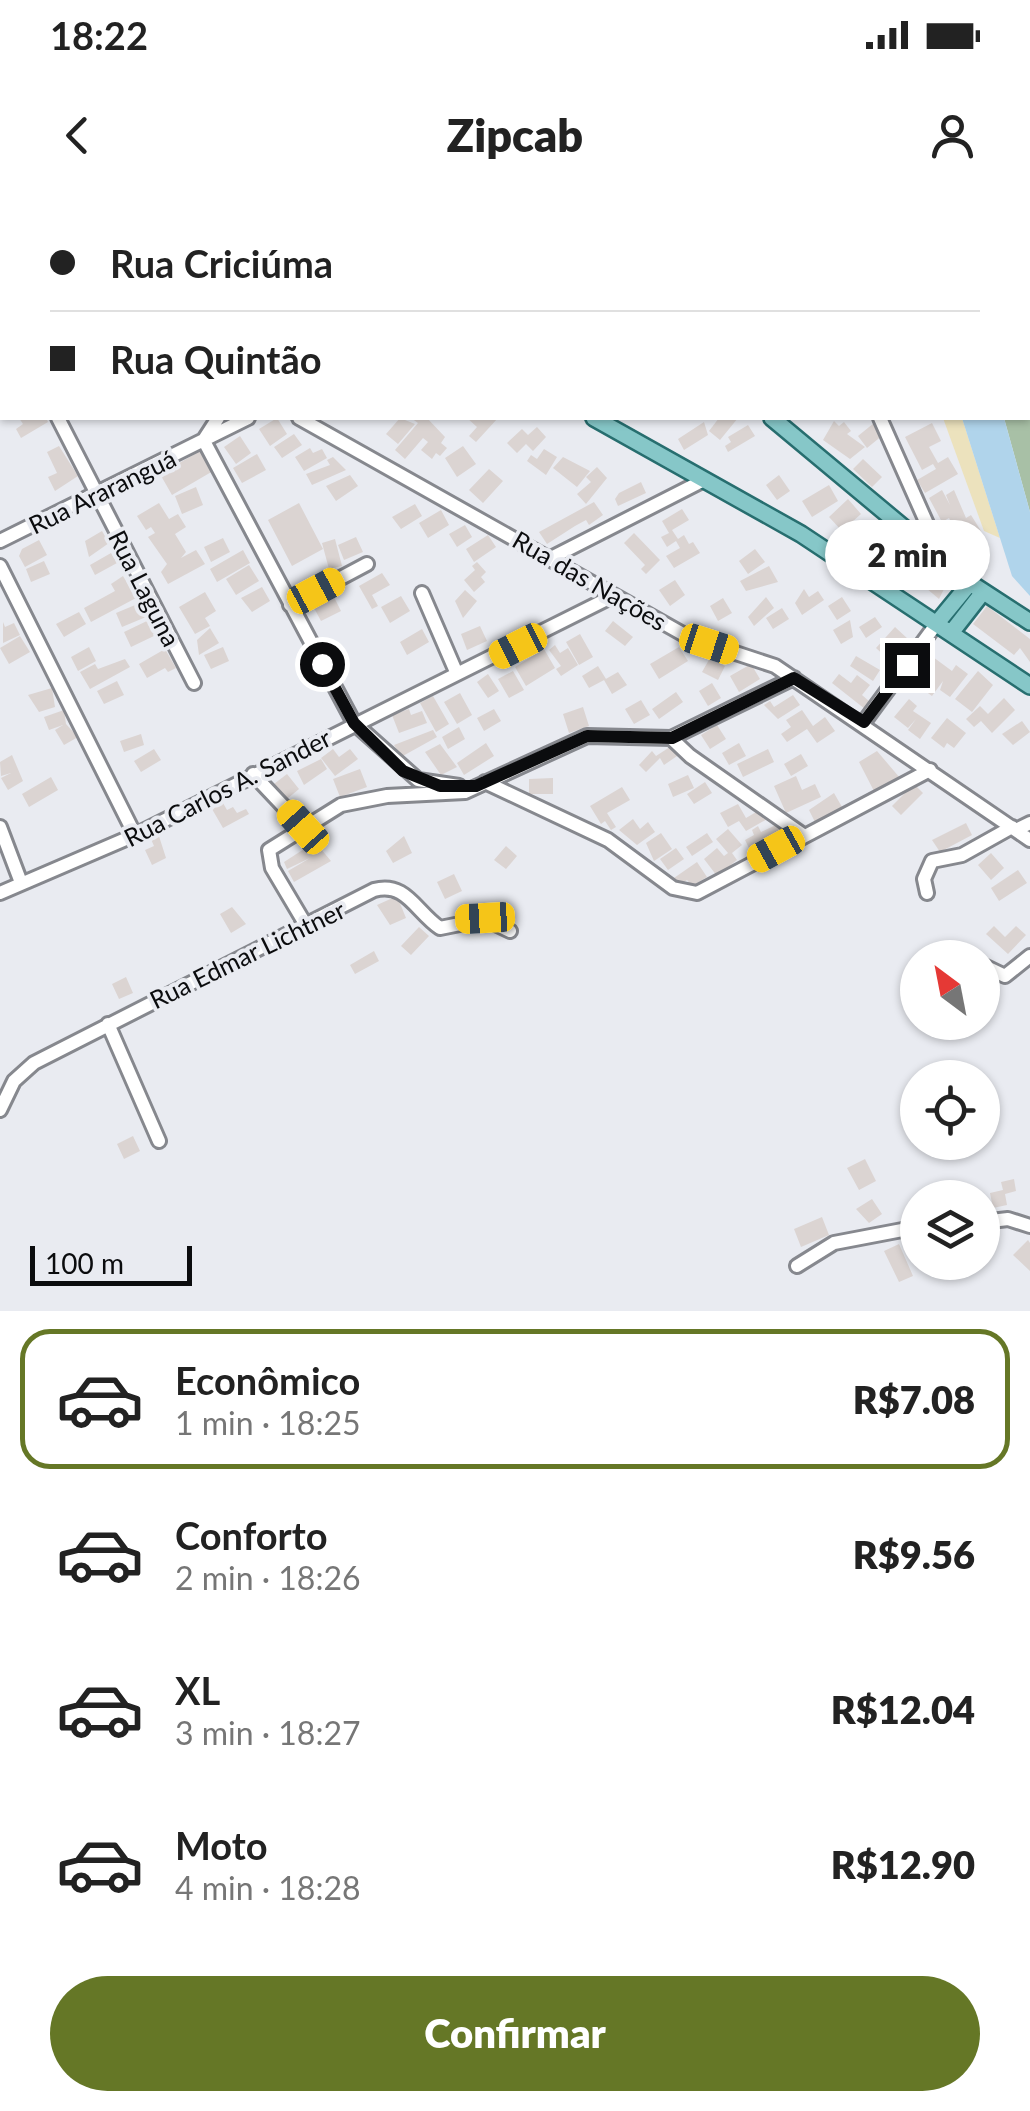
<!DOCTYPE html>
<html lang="pt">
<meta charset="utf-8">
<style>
body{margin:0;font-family:Lato,sans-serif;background:#f6f6f6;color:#222;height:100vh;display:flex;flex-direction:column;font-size:38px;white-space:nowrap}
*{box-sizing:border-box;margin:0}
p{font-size:32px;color:#767676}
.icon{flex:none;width:55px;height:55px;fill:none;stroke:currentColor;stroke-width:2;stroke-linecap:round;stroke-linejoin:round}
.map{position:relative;height:1111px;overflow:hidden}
.panel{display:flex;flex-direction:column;background:#fff;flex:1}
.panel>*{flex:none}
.guide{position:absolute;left:0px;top:0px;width:1030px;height:220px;box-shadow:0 2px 8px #0004;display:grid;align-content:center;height:220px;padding:0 50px;background:#fff}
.needle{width:65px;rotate:328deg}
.controls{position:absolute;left:900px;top:740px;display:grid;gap:20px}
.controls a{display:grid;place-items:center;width:100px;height:100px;border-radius:50%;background:#fff;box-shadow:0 2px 8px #0004;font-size:50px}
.scale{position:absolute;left:30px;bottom:25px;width:162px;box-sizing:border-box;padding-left:10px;border:5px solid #0b0c0e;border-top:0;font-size:28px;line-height:35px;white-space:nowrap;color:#0b0c0e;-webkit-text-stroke:8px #e9ebf1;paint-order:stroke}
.end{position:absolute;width:45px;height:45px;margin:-22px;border:12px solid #0b0c0e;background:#fff;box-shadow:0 0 0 5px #fff}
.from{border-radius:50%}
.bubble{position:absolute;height:70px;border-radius:35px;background:#fff;box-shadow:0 2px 8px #0004;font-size:32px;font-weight:800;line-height:70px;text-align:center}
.car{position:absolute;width:30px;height:60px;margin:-30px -15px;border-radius:12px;box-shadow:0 0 8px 2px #0007;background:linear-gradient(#f5c518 24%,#345 0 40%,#f5c518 0 76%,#345 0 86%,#f5c518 0)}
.guide b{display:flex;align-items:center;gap:35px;height:95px;font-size:38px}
.guide b+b{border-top:2px solid #e0e0e0}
.guide i{width:25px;height:25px;background:#222}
ul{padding:18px 0 0;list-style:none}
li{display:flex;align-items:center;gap:30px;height:140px;margin:0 20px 15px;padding:0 30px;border:5px solid transparent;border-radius:30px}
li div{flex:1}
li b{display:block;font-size:38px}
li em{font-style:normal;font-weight:800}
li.selected{border-color:#657726}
li>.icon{width:90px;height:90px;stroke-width:1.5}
.action{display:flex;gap:20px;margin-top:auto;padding:20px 50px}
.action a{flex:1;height:115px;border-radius:60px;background:#657726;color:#fff;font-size:40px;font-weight:800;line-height:115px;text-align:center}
.status{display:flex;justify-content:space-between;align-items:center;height:70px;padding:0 50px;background:#fff;direction:ltr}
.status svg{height:28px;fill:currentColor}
header{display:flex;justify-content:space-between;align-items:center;height:130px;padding:0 50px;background:#fff;font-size:45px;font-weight:800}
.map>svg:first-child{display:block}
.green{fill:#a8c0a6}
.sand{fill:#ece2bd}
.water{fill:#b0d4eb}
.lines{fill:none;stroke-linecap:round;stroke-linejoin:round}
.stream{stroke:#b0d4eb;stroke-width:4}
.building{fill:#dbd4d2}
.minor-casing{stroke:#86888e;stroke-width:18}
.major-casing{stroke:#276e6f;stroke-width:20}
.minor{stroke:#fff;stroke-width:12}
.major{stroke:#86c7c8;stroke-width:15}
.route{stroke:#0b0c0e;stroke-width:12}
.labels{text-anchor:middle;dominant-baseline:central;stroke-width:8;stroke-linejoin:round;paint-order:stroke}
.street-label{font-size:25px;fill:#0b0c0e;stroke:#e9ebf1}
</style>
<div class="status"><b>18:22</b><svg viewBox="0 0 49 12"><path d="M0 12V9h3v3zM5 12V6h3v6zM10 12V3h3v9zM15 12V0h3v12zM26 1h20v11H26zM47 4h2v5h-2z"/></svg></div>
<header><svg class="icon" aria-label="back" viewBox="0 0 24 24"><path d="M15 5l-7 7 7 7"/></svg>Zipcab<svg class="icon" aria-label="person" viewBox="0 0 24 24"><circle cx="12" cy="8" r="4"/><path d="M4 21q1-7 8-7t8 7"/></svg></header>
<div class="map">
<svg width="1030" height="1111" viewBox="0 0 1030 1111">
<rect width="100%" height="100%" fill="#e9ebf1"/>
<path class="green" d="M1030,50v262l-26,-94h24z"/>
<path class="sand" d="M943,218h19l38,120 -16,-7z"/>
<path class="water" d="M962,218h42l26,94v84l-18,-20z"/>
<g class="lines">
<path class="stream" d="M899,0l4,2"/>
</g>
<path class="building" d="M19,218h27l2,4 -27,16 -5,-9 7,-5z
M277,218l10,16 -17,12 -11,-17z
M400,218l15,6 -17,20 -12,-10z
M411,218h16l18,19 -4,6 6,5 -7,8 -4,-3 -4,6 -11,-9 7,-8 -5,-4 -18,21 -10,-9 23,-27z
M467,218h31l-22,24 -7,-6 8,-9z
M719,218h19l-18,22 -11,-9z
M834,221l5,5 5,-4 7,9 -4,3 18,13 -15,12 -27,-19z
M704,222l4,13 -24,15 -6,-11z
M874,223l9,12 -16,13 -9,-12z
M932,223l9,18 -12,6 9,16 10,-6 10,17 -33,19 -8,-13 19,-11 -3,-5 -11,6 -17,-33z
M748,225l7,11 -27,16 -3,-6 6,-4 -3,-5z
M537,227l9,10 -13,14 -7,-7 -9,9 -10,-10 15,-14 6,6z
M294,234l8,11 -20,13 -8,-11z
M240,236l11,17 -15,11 -12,-17z
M59,246l19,30 -23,15 -7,-14 9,-4 -10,-21z
M463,246l13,18 -19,13 -12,-19z
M310,248l3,5 9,-4 5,9 -23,13 -9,-14z
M544,249l13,8 -11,18 -19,-14 4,-6 6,4z
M202,250l11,21 -41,24 -12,-21z
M257,254l9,16 -24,13 -9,-15z
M333,257l13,13 -34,15 -6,-11 24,-9 -3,-5z
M563,257l27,14 -13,16 -24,-19z
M863,259l19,18 -10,10 -19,-18z
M597,267l10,11 -21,26 -9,-10 14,-12 -5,-5z
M489,269l14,12 -20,22 -14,-13z
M350,275l8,11 -22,15 -10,-15z
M779,275l11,16 -13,9 -11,-15z
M641,282l5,11 -28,13 -3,-7 4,-6z
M829,285l9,16 -26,16 -10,-16z
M196,287l7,18 -21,9 -7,-18z
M942,290l8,15 -4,-10 8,-5 12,28 5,-3 10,16 -15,9 -5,-7 7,14 -11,6 -12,-16 4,-2 -4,-7 7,-4 -3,-6 -7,4 -13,-24z
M848,299l13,15 -19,17 -13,-14z
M594,302l9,13 -14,10 -3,-5 -11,6 -28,18 -8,-12z
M159,303l10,16 9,-5 8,13 -11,7 11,18 -5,6 15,-8 9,14 -37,20 -7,-12 6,-8 -19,-27 7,-4 -4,-6 -5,3 -9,-14z
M299,303l24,46 -31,17 -24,-46z
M415,304l7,12 -21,13 -9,-12z
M682,309l7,11 -17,10 6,9 6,-4 5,9 4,-2 7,11 -26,15 -8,-12 14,-8 -4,-7 -9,6 -6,-10 8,-4 -7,-12z
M441,310l8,15 -21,13 -9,-15z
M866,321l14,14 -18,17 -14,-15z
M465,325l7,12 -15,10 -8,-13z
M102,331l7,12 -20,14 -4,-16z
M634,333l26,27 -14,14 -5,-5 4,-4 -21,-22z
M488,335l8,12 -22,15 -8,-13z
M356,337l7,15 -19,8 -6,-15z
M896,337l20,24 -12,10 -20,-25z
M223,338l7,14 -19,10 -7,-15z
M335,339l7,27 -13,3 -7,-26z
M39,340l8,15 -22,12 -6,-11 3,-7z
M969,347l5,5 4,-5 10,16 -14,12 -17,-20z
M755,349l10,13 -17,12 -9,-13z
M243,350l7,13 -33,19 -7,-13z
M111,353l6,10 -22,12 -5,-10z
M924,354l26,23 -11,22 -32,-27z
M44,361l6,13 -19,8 -5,-13z
M477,362l9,10 -5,5 4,5 -11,10 -10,-12 11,-10 -3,-4z
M249,365l10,16 -23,14 -10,-16z
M769,366l9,16 -32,9 -6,-10z
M382,373l8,12 -18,10 6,11 -6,3 -13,-23z
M123,376l13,22 -45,24 -7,-14 31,-17 -4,-7z
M675,380l10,15 -15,11 -11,-16z
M262,387l8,14 -18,11 -11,-14z
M804,389l5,8 9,-6 6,9 -22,15 -7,-12z
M465,390l12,11 -14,17 -8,-17z
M205,392l11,19 -11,7 5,8 -15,8 -16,-27z
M401,396l9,15 -20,12 -9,-16z
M334,397l7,14 -20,10 -7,-13z
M766,397l8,11 -20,18 -6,-9z
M842,397l9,14 -14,9 -9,-14z
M723,398l9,15 -14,8 -8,-15z
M140,403l6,14 -24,10 -6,-14z
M987,406l43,33v23l-10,-14 -6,7 -41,-31z
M782,408l7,11 -16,10 -7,-11z
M79,412l7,12 -22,13 -8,-13z
M875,417l7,10 -16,11 -7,-11z
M149,420l7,15 -25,12 -7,-15z
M850,420l3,17 -12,7 -8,-14z
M613,421l20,16 -8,9 -20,-15z
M3,422l2,5 9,-4 6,12 -17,8z
M480,426l7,15 -20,9 -6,-16z
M895,427l13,12 -19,21 -13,-12z
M210,428l9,15 -20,12 -2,-15z
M422,429l7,13 -22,13 -7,-13z
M580,434l13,23 -14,8 -13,-23z
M20,436l10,16 -21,12 -9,-16z
M555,445l5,8 8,-5 10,17 -17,11 -5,-7 5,-3 -12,-16z
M89,447l7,14 -18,10 -7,-14z
M223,447l6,14 -18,8 -7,-14z
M679,447l9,14 -29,18 -9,-15z
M165,449l11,19 -8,4 -3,-4 -18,10 -8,-14z
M544,449l11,19 -29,18 -11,-19z
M856,456l24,14 -7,11 -23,-15z
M933,457l19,14 4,-6 12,9 -18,23 -10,-7 3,-9 -11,15 -18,-13z
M710,458l15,8 -7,14 -16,-8z
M125,459l5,8 -40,22 -10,-17 15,-8 3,5z
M751,464l9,15 -21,13 -9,-16z
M598,466l8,13 -17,9 -7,-12z
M513,471l11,19 -15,8 -11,-19z
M978,471l15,14 -21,27 -17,-13z
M618,472l9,13 -15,9 -8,-14z
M488,474l11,17 -11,7 -11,-16z
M839,474l12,9 6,-8 13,10 -8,10 8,7 -5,7 -33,-26z
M117,481l7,14 -20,9 -7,-13z
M712,483l9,15 -13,8 -9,-15z
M52,488l3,19 -16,5 -11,-17z
M676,492l7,10 -24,17 -7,-10z
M460,493l12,22 -15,9 -13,-22z
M793,495l7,10 -22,14 -14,-14 6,-4 4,6z
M433,496l16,28 -13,8 -16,-29z
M1004,498l11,12 -23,23 -11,-12 -7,6 -8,-8 14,-13 8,8z
M909,499l8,7 -4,5 18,12 -11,16 -12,-9 8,-11 -8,9 -14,-11z
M641,500l9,15 -16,9 -9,-15z
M583,507l6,19 -20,7 -6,-19z
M409,509l2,6 11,-4 5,12 -28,10 -7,-18z
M494,509l7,12 -17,10 -7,-13z
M64,510l2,14 12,13 -14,8 -9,-15 8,-5 -14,5 -5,-13z
M802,510l11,16 12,-9 10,14 -18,12 -10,-14 -20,13 -6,-8 10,-7 -5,-7z
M947,518l19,15 -12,15 -7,-5 -3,5 -13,-10z
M1022,521l8,11 -17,13 -11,-11z
M717,525l9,14 -16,10 -9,-14z
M459,527l6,12 -17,10 -6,-12z
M433,530l4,7 -36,20 -7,-12z
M141,534l3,11 -20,7 -4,-11z
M486,543l8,13 -30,19 -7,-12z
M739,543l7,13 -17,9 -7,-12z
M440,544l17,23 -16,8 -16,-23z
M673,545l7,9 -16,11 -4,-7 -14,14 -7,-7 13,-14 4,5z
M154,549l7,11 -20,12 -7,-11z
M333,549l6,8 11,-8 8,10 -23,17 -14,-18z
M768,549l6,13 -31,15 -6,-13z
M877,551l23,27 -25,15 -16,-31z
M801,554l7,12 -17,10 -7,-12z
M12,555l11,26 -15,9 -7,-12 10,-5 -10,3 -1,-14z
M321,559l6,10 -23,16 -7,-14z
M360,569l7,18 -27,10 -7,-18z
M287,574l12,15 -12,10 -13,-15z
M688,575l6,13 -21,9 -5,-13z
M796,576l6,14 13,-6 6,13 -35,16 -12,-27z
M51,577l7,13 -29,17 -7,-13z
M553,578v16h-24v-15z
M705,582l7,11 -18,11 -7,-10z
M914,584l9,9 -22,22 -9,-9z
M622,587l8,13 -23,13 9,14 -5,3 -6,-9 -4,3 -11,-18z
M834,593l8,14 -27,15 -6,-12z
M223,603l4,7 6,-3 4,6 9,-4 3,5 -26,14 -11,-19z
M738,604l8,14 17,-10 6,10 -23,13 -7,-10 -11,6 -8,-14z
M633,619l7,10 8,-7 7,10 -18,13 -18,-15z
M966,623l6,12 -32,17 -8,-12z
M778,624l7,14 -33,16 -7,-14 9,-5 -2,-5 6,-4 3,6z
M728,629l14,16 -10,8 5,7 -20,16 -13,-17 13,-11 7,8 4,-3 -12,-14z
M158,633l8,25 -14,7 -7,-15 9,-4 -4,-9z
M661,633l11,16 -18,12 -8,-18z
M707,633l6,9 -21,14 -6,-9z
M404,636l8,17 -19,10 -7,-12z
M315,642l16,19 -37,21 -6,-11 22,-13 -23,11 -3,-7z
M506,646l11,10 -11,13 -12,-9z
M676,648l8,11 -16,11 -8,-11z
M991,653l13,15 -13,12 -13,-15z
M697,662l10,15 -15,9 -5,-6 -8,6 -5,-8z
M1018,670l9,13 -28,18 -8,-13z
M454,674l8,17 -17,8 -8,-17z
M397,696l9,22 -16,7 -13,-20z
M232,707l14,17 -15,9 -11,-19z
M994,726l11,11 11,-11 10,9 -18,19 -22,-20z
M419,727l10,9 -18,19 -10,-9z
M374,751l5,10 -24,13 -5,-9z
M126,777l7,16 -14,6 -7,-15z
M133,936l7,15 -16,8 -7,-15z
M865,959l11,22 -17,9 -12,-22z
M1014,979l2,12 -11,3 2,11 -14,3 -3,-15 13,-3 -2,-8z
M872,999l10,15 -13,9 -13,-14z
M822,1017l7,18 -28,12 -7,-18z
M1028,1040l2,3v28l-17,-16z
M899,1044l14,32 -14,6 -15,-31z"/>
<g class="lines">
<g class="minor-casing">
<path id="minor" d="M776,0l2,2
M676,2l4,-2
M0,102l2,5
M58,218l136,265
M299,218l391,220 85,28 255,174
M880,218l64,144
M205,238l13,-20
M204,241l150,282 64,57 41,6
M0,341l248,-123
M551,358l153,-78
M0,366l135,269
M422,393l35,81
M290,405l77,-41
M864,522l73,-99
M671,538l19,18 113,79
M253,574l50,53
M485,582l123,58 65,48 24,5 233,-123
M0,627l20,53
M1016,630l14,-7
M0,693l135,-58 478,-239
M927,693l-3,-14 8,-18 30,-6 50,-28
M307,727l-35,-59 -3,-18 72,-45 46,-9 78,-4 122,-56 84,2 123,-60
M961,758h10
M982,765l23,11 25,-20
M108,824l51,117
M0,910l14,-29 20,-18 340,-173c32,-9 42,22 66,38l45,-9 25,12
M982,1022l26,-3 22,7
M797,1066l37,-23 84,-16"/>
</g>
<g class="major-casing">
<path id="major" d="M218,0l5,2
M507,0l3,2
M594,218l207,116 229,152
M772,218l198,165 60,39
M937,423l33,-40
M951,433l32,-41"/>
</g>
<use href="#minor" class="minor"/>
<use href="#major" class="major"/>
</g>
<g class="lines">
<path class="route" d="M322,464l32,59 49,48 37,15h36l111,-50 85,2 122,-60 70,44 43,-57"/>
</g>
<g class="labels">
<g class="street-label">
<text transform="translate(102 291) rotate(-26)">Rua Araranguá</text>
<text transform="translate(590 380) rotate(30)">Rua das Nações</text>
<text transform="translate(145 388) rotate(63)">Rua Laguna</text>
<text transform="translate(227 587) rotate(-27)">Rua Carlos A. Sander</text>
<text transform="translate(247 754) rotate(-26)">Rua Edmar Lichtner</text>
</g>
</g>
</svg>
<div class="controls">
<a><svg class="needle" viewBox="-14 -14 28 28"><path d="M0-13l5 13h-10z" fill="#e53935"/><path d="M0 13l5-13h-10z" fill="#767676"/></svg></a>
<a><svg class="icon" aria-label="locate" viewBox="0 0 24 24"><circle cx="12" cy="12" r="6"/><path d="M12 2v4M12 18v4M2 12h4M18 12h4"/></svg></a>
<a><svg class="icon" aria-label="layers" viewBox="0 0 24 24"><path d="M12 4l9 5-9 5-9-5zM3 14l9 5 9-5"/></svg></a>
</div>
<div class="scale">100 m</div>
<i class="end from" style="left:322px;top:464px"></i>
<i class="end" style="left:907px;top:465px"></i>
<div class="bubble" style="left:825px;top:320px;width:165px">2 min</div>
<i class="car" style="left:316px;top:391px;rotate:62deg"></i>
<i class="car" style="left:709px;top:444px;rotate:108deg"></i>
<i class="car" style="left:518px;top:446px;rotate:243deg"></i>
<i class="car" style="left:303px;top:627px;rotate:318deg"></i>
<i class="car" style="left:776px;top:649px;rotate:241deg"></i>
<i class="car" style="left:485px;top:718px;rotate:267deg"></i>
<div class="guide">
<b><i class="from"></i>Rua Criciúma</b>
<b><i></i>Rua Quintão</b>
</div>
</div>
<section class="panel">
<ul>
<li class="selected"><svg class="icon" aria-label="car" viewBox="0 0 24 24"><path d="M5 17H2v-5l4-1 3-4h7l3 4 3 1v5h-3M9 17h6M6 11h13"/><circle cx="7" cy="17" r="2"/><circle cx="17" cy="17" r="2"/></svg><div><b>Econômico</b><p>1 min · 18:25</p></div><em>R$7.08</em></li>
<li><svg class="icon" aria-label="car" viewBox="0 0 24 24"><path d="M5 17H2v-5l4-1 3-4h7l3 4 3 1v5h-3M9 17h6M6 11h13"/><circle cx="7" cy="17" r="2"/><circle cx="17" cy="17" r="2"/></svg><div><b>Conforto</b><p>2 min · 18:26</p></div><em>R$9.56</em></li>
<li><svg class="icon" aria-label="car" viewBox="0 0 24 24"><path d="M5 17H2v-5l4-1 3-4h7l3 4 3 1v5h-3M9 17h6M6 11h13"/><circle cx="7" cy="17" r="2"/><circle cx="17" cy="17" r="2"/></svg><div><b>XL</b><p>3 min · 18:27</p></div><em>R$12.04</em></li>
<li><svg class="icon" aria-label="car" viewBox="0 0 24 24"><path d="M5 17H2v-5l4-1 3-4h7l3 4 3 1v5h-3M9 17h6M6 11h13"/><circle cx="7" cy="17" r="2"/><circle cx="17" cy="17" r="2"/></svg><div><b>Moto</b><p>4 min · 18:28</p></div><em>R$12.90</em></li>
</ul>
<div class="action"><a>Confirmar</a></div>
</section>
